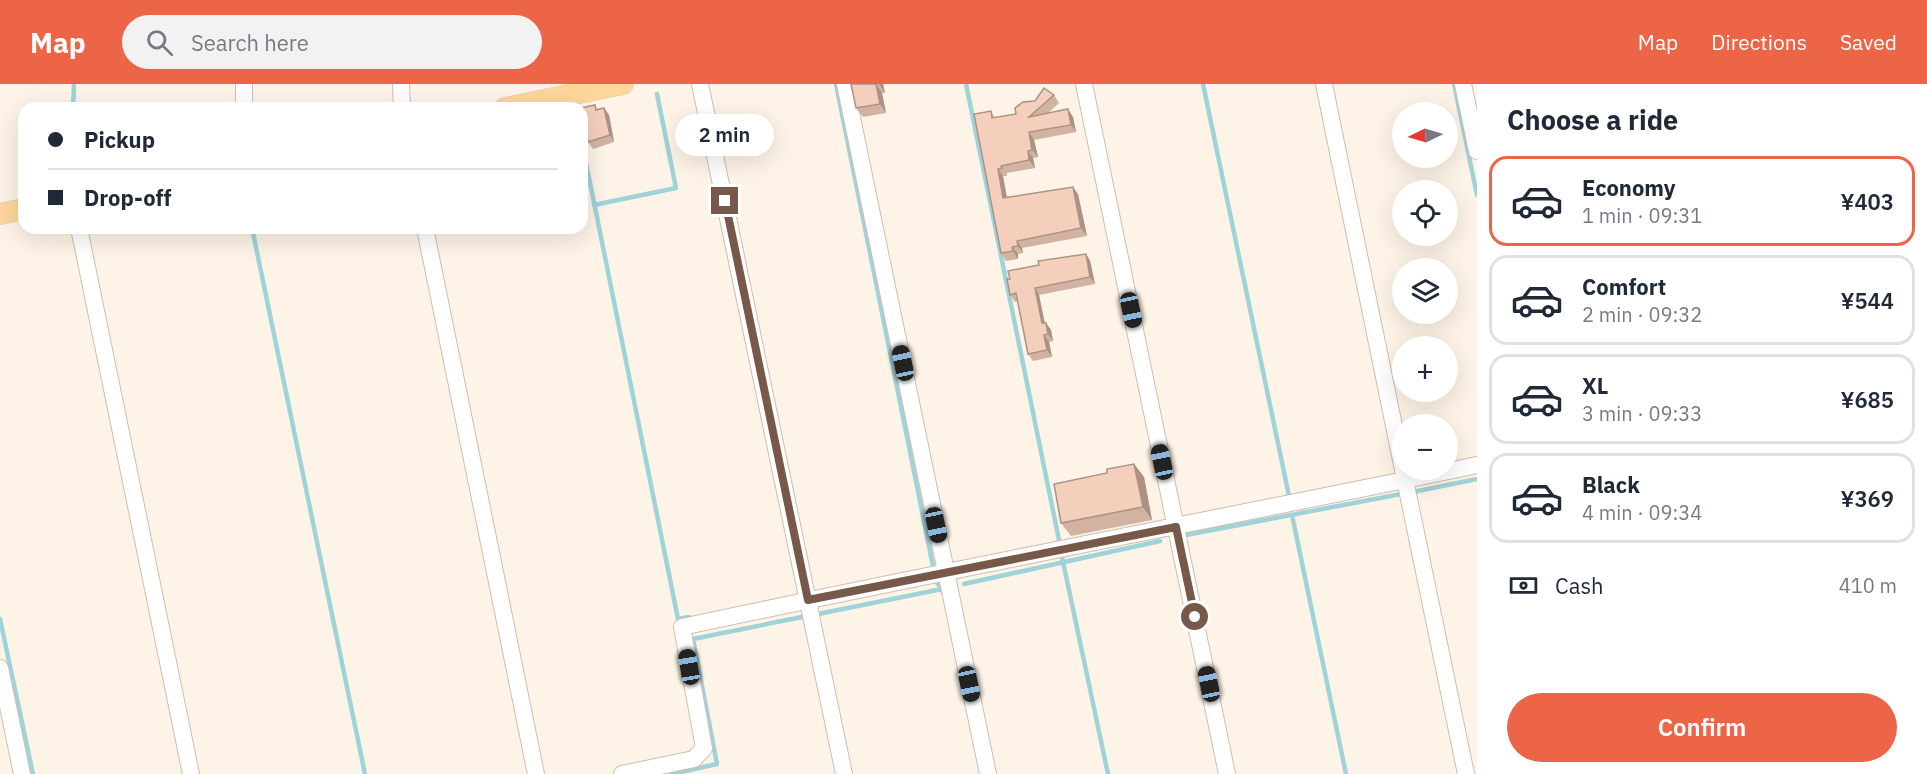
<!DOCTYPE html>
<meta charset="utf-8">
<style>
body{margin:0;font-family:"IBM Plex Sans",sans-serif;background:#f2f2f3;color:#1f2937;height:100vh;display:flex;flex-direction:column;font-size:22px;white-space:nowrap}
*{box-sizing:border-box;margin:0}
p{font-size:20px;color:#747a83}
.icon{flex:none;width:33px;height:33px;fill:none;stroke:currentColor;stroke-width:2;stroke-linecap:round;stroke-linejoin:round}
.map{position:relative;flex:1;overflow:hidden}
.side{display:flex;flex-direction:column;background:#fff;width:450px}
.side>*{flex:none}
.banner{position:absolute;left:18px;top:18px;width:570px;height:132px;border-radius:18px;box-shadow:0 6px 24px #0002;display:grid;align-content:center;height:132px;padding:0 30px;background:#fff}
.needle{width:39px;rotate:265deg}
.fabs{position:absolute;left:1392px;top:18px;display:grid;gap:12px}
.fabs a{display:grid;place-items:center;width:66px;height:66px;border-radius:50%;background:#fff;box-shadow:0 6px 24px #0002;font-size:30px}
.end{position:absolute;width:27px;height:27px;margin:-14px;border:8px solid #785849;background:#fff;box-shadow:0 0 0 3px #fff}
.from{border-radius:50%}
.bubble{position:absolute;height:42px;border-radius:21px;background:#fff;box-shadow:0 6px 24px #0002;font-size:20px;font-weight:600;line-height:42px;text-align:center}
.car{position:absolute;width:18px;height:36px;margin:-18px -9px;border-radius:8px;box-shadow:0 0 4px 2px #0007;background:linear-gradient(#222 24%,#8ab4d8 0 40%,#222 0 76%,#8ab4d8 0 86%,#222 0)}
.banner b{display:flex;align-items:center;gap:21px;height:57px;font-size:22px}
.banner b+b{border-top:2px solid #e0e1e3}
.banner i{width:15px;height:15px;background:#1f2937}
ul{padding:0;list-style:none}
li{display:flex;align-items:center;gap:18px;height:90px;margin:0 12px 9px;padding:0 18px;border:3px solid #e0e1e3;border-radius:18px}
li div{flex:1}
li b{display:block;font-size:22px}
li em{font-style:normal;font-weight:600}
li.active{border-color:#ec6546}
li>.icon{width:54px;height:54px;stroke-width:1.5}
h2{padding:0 30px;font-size:27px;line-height:72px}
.pay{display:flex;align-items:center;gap:15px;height:66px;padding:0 30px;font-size:22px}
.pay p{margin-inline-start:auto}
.button{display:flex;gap:12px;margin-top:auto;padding:12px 30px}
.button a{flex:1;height:69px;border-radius:36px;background:#ec6546;color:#fff;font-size:24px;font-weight:600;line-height:69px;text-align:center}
header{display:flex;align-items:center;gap:36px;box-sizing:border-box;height:84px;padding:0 30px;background:#ec6546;color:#fff}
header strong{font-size:28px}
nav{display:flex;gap:33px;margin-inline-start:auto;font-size:21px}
.search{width:420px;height:54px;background:#f2f2f3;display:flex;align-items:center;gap:15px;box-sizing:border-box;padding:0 21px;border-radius:33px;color:#747a83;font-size:22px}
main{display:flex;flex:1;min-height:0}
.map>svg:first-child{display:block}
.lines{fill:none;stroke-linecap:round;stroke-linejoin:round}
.stream{stroke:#9fd3da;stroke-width:4.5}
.minor-casing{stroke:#d2bcae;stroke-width:18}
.major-casing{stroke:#d9d0cc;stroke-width:22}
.minor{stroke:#fff;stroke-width:16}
.major{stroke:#fed69c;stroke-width:21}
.wall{fill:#d2b3a2}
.shaded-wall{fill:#ab9284}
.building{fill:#f4d0bc;stroke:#ab9284;stroke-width:1.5}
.route{stroke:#785849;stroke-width:8}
</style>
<header>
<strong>Map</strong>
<div class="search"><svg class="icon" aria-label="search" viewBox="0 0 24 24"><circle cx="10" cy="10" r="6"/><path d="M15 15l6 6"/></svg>Search here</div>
<nav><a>Map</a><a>Directions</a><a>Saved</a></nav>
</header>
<main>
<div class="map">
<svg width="1477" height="690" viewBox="0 0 1477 690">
<rect width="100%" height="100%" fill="#fdf3e6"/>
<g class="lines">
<path class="stream" d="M836,0l98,487
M966,0l94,461
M1203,0l86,412
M1454,0l23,111
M73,24l1,-24
M582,59l96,476 11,-2 1,3
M594,121l82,-17 -19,-94
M252,144l113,546
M1413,408l64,-13
M1292,431l54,259
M1186,451l215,-41
M1062,473l46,217
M937,499l5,6 1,4
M964,500l196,-43
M818,530l124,-25
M0,535l33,155
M672,690l45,-10 -24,-125 114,-23"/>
<g class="minor-casing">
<path id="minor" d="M401,0l1,24
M700,0l144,690
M845,0l143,690
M1084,0l143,690
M1324,0l78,381
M1463,0l14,67
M244,24v-24
M79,144l112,546
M425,144l111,546
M1403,386l63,304
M0,584l22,106
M622,690l72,-15 10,-11 -22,-121c265,-57 530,-107 795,-162"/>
</g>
<g class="major-casing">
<path id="major" d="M505,24l118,-24
M0,130l24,-5"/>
</g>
<use href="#minor" class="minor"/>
<use href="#major" class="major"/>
</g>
<path class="wall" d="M851,0h32l2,9h-3l4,20 -23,4 -7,-9z
M1054,11l5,8 -12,11 26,3 3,15 -42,8 4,17 -5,1 2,10 -28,5v3h-4l4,21 71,-3 9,42 -65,12 1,5 -5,1v5l-12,2 -5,-8 -10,-142 4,7 21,-4 19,-13z
M582,24l16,2 6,-2 5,7 5,27 -21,7 -5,-7 -1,-8h-2l-3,-4z
M1086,170l4,7 5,23 -56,11 6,28h1l5,7 2,11 -4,1 3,15 -19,4 -5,-7 -10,-53 -3,1 -5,-7v-16l29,-14z
M1134,380l10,13 8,43 -81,16 -10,-13 46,-50z"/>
<path class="shaded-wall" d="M876,0l6,9 4,20 -6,-9z
M879,0h4l2,9z
M604,24l5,7 5,27 -4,-7z
M1068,25l5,8 3,15 -5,-7z
M1029,48l5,8 4,17 -6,-7z
M1028,67l5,7 2,10 -6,-8z
M998,85l5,7 5,29 -5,-7z
M1073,103l5,7 9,42 -6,-8z
M1017,157l5,7 1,5 -5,-7z
M1012,163l6,7v5l-5,-8z
M1086,170l4,7 5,23 -5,-7z
M1035,204l4,7 7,35 -4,-7z
M1046,239l5,7 2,11 -5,-7z
M1044,251l5,7 3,15 -5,-7z
M1134,380l10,13 8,43 -9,-13z"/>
<path class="building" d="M851,0h25l4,20 -24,4z
M1044,4l10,7 -25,22 39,-8 3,16 -42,7 3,18 -4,1 1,9 -28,6 1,2 -4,1 5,29 70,-11 8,41 -64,13 1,5 -6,1 1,4 -12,2 -27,-139 17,-3 1,7 24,-4 -1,-6 8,-6 12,-1z
M595,21l1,5 8,-2 6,27 -22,7 -3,-16 -3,1v-19h-1z
M1086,170l4,23 -55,11 7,35h4l2,11 -4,1 3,15 -19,4 -12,-61 -6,2 -3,-16h3l-2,-8 31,-6 -1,-4z
M1134,380l9,43 -82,16 -7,-39 53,-11v-4z"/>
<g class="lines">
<path class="route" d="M725,117l83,399 368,-73 19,90"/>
</g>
</svg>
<div class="fabs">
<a><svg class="needle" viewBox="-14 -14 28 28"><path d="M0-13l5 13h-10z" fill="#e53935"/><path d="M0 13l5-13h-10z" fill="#747a83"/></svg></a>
<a><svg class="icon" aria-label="locate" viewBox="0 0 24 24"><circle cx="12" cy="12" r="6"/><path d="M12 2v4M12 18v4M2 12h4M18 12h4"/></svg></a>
<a><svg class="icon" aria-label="layers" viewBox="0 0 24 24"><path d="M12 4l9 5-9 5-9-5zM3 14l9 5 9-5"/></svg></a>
<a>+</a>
<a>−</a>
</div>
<i class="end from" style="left:1195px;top:533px"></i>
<i class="end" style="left:725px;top:117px"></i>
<div class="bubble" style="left:675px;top:30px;width:99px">2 min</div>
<i class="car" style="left:1131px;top:226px;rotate:168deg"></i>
<i class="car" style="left:903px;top:279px;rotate:348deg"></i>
<i class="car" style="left:1162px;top:378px;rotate:348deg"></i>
<i class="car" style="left:936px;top:441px;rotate:168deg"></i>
<i class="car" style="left:689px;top:583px;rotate:350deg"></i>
<i class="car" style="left:969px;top:600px;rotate:168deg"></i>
<i class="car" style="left:1209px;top:600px;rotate:348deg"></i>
<div class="banner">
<b><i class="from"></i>Pickup</b>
<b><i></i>Drop-off</b>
</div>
</div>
<section class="side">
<h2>Choose a ride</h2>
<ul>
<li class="active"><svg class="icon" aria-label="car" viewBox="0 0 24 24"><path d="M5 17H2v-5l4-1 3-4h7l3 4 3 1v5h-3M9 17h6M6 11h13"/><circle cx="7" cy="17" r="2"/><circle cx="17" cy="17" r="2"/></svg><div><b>Economy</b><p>1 min · 09:31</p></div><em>¥403</em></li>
<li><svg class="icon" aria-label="car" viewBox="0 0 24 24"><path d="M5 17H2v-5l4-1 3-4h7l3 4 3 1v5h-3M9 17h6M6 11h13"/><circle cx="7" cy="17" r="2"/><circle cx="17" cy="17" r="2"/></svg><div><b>Comfort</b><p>2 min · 09:32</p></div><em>¥544</em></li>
<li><svg class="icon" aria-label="car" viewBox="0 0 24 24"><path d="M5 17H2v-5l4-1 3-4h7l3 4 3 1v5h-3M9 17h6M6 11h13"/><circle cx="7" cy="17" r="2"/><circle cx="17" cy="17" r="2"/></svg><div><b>XL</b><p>3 min · 09:33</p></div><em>¥685</em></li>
<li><svg class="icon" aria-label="car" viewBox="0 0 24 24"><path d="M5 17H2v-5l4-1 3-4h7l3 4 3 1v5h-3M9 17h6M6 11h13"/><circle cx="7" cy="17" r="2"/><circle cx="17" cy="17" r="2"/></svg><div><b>Black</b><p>4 min · 09:34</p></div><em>¥369</em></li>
</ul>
<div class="pay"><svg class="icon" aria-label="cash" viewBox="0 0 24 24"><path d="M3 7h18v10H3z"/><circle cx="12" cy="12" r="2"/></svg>Cash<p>410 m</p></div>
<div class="button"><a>Confirm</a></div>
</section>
</main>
